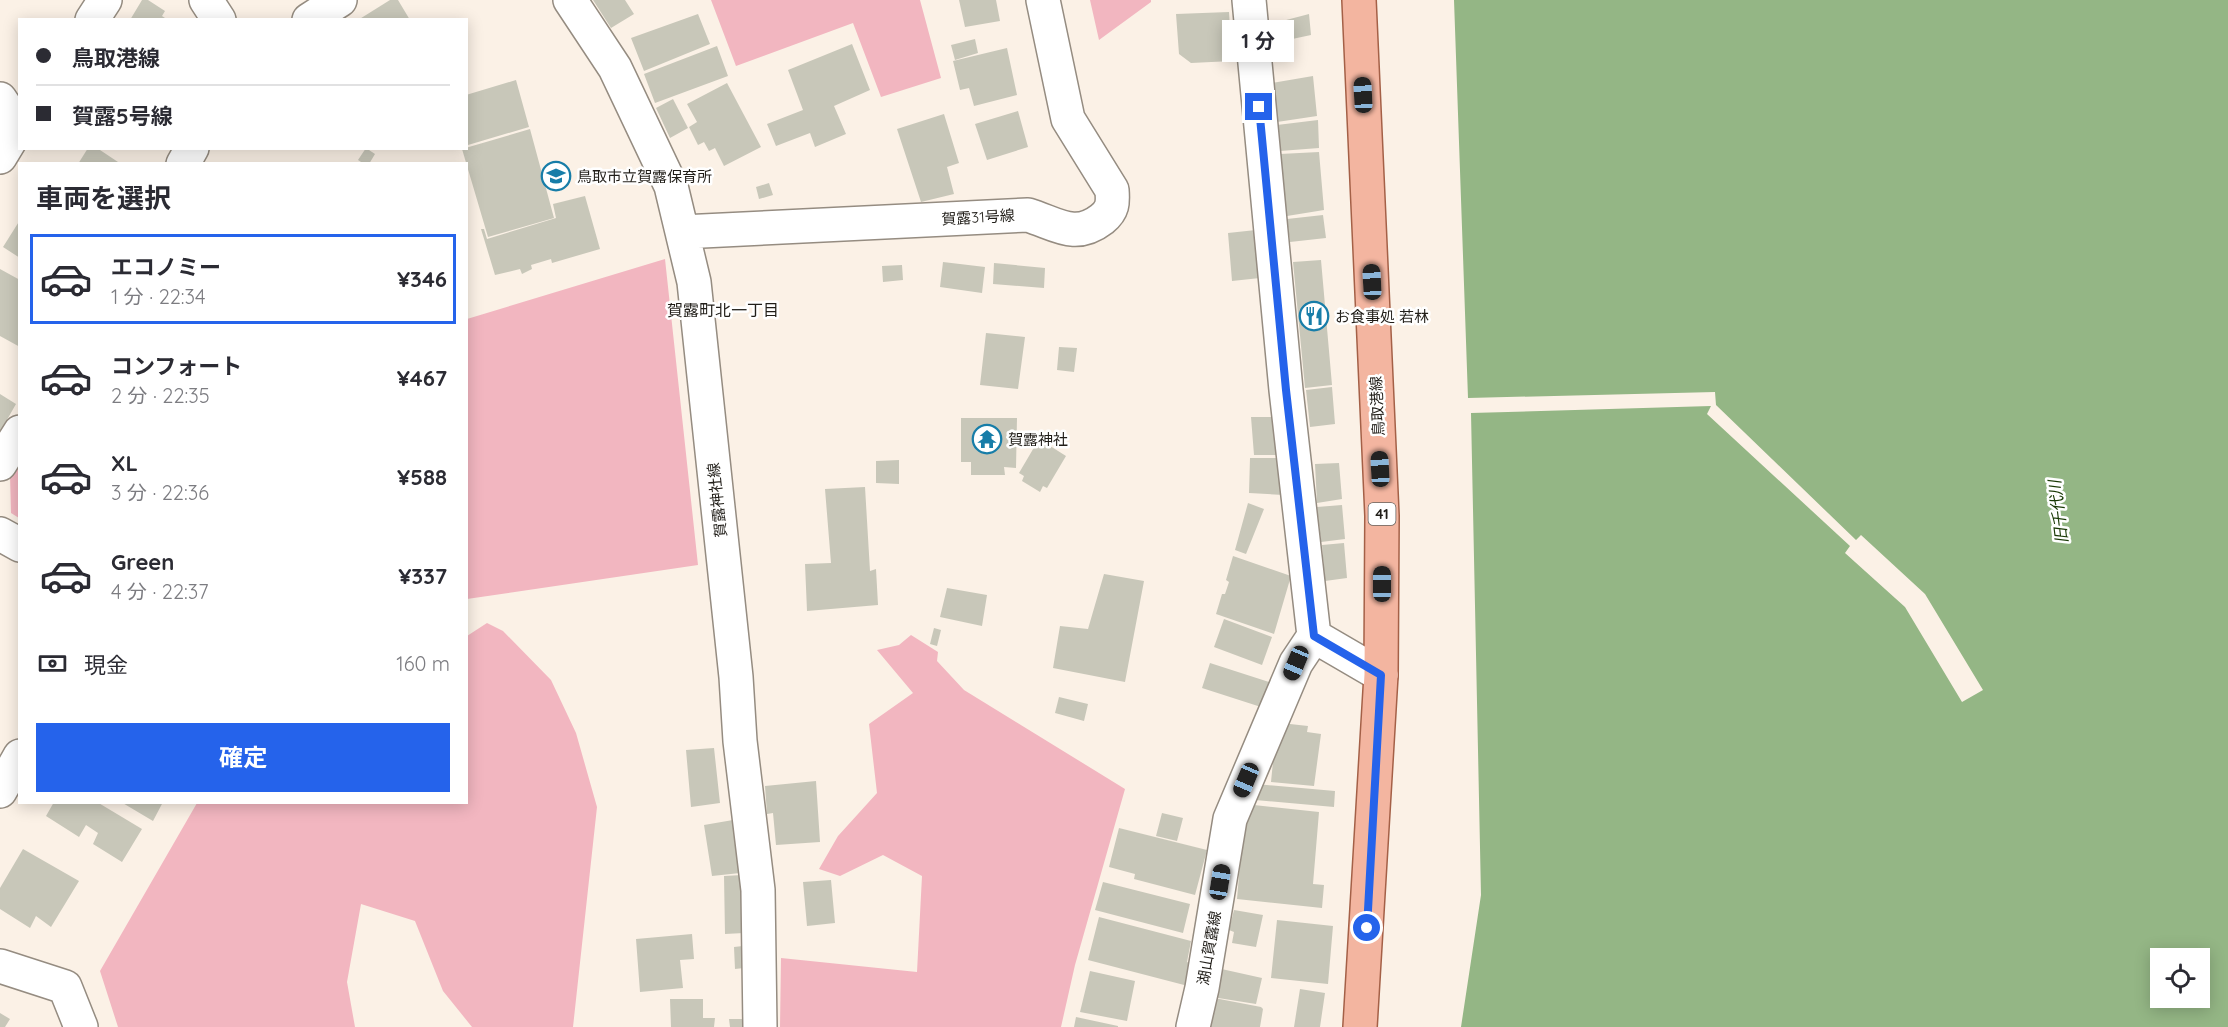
<!DOCTYPE html>
<html lang="ja">
<meta charset="utf-8">
<style>
body{margin:0;font-family:Quicksand,"Noto Sans JP",sans-serif;background:#f2f2f3;color:#2b2b33;height:100vh;display:flex;flex-direction:column;font-size:22px;white-space:nowrap}
*{box-sizing:border-box;margin:0}
p{font-size:20px;color:#7c7c81}
.icon{flex:none;width:33px;height:33px;fill:none;stroke:currentColor;stroke-width:2;stroke-linecap:round;stroke-linejoin:round}
.map{position:relative;flex:1;overflow:hidden}
.drawer{position:absolute;left:18px;top:162px;width:450px;height:642px;display:flex;flex-direction:column;background:#fff;border-radius:0px;box-shadow:0 3px 15px #0003}
.drawer>*{flex:none}
.top-card{position:absolute;left:18px;top:18px;width:450px;height:132px;border-radius:0px;box-shadow:0 3px 15px #0003;display:grid;align-content:center;height:132px;padding:0 18px;background:#fff}
.controls{position:absolute;left:2150px;top:948px;display:grid;gap:12px}
.controls a{display:grid;place-items:center;width:60px;height:60px;border-radius:0px;background:#fff;box-shadow:0 3px 15px #0003;font-size:30px}
.end{position:absolute;width:27px;height:27px;margin:-14px;border:8px solid #2563eb;background:#fff;box-shadow:0 0 0 3px #fff}
.from{border-radius:50%}
.bubble{position:absolute;height:42px;border-radius:0px;background:#fff;box-shadow:0 3px 15px #0003;font-size:20px;font-weight:700;line-height:42px;text-align:center}
.car{position:absolute;width:18px;height:36px;margin:-18px -9px;border-radius:8px;box-shadow:0 0 4px 2px #0007;background:linear-gradient(#222 24%,#8ab4d8 0 40%,#222 0 76%,#8ab4d8 0 86%,#222 0)}
.top-card b{display:flex;align-items:center;gap:21px;height:57px;font-size:22px}
.top-card b+b{border-top:2px solid #e1e1e2}
.top-card i{width:15px;height:15px;background:#2b2b33}
ul{padding:0;list-style:none}
li{display:flex;align-items:center;gap:18px;height:90px;margin:0 12px 9px;padding:0 6px;border:3px solid transparent;border-radius:0px}
li div{flex:1}
li b{display:block;font-size:22px}
li em{font-style:normal;font-weight:700}
li.on{border-color:#2563eb}
li>.icon{width:54px;height:54px;stroke-width:1.5}
h2{padding:0 18px;font-size:27px;line-height:72px}
.pay{display:flex;align-items:center;gap:15px;height:66px;padding:0 18px;font-size:22px}
.pay p{margin-inline-start:auto}
.action{display:flex;gap:12px;margin-top:auto;padding:12px 18px}
.action a{flex:1;height:69px;border-radius:0px;background:#2563eb;color:#fff;font-size:24px;font-weight:700;line-height:69px;text-align:center}
.map>svg:first-child{display:block}
.green{fill:#f2b6c0}
.water{fill:#94b685;fill-rule:evenodd}
.building{fill:#c8c7b9}
.lines{fill:none;stroke-linecap:round;stroke-linejoin:round}
.minor-casing{stroke:#958c81;stroke-width:36}
.primary-casing{stroke:#a46047;stroke-width:36}
.minor{stroke:#fff;stroke-width:33}
.primary{stroke:#f3b5a0;stroke-width:33}
.route{stroke:#2563eb;stroke-width:8}
.labels{text-anchor:middle;dominant-baseline:central;stroke-width:5;stroke-linejoin:round;paint-order:stroke}
.shield{fill:#fff;stroke:#64625e;stroke-width:1.5}
.shield-label{font-size:14px;font-weight:bold;fill:#211e19}
.poi-label{font-size:15px;fill:#211e19;stroke:#fff;text-anchor:start}
.street-label{font-size:15px;fill:#211e19;stroke:#fff}
.neighbourhood-label{font-size:16px;fill:#211e19;stroke:#fff}
.water-label{font-size:16px;font-style:italic;fill:#183804;stroke:#fff}
</style>
<div class="map">
<svg width="2228" height="1027" viewBox="0 0 2228 1027">
<rect width="100%" height="100%" fill="#fbf1e6"/>
<path class="green" d="M711,0h209l21,78 -60,19 -28,-74 -117,43z
M1090,0h61v2l-52,38z
M665,259l33,306 -231,34v-280z
M19,460v58l-8,-5 -1,-38z
M487,623l16,8 48,49 25,53 21,74 -24,220h-101l-29,-36 -28,-70 -54,-17 -14,78 8,45h-237l-18,-56 97,-168 269,-1 1,-166z
M911,635l27,17 -1,9 27,29 161,99 -50,176 -14,62h-281l1,-69 136,14 5,-96 -39,-21 -43,21 -21,-7 19,-33 39,-43 -8,-69 44,-31 -36,-43 22,-5z"/>
<path class="water" d="M1454,0h774v1027h-767l20,-132 -10,-482 240,-7 -4,8 143,132 -5,7 60,54 57,95 21,-12 -58,-96 -64,-59 -5,5 -140,-135 -1,-13 -247,6zM2160,958h39v40h-39z"/>
<path class="building" d="M142,0h6l17,11 -3,5 6,4h-38z
M390,0h8l12,20h-52z
M593,0h32l9,14 -23,14z
M959,0h37l4,21 -35,6z
M1229,12l3,49 -41,2 -12,-9 -3,-40z
M698,14l12,30 -66,27 -13,-33z
M1309,14l2,21 -42,9 -2,-19z
M975,39l3,14 -23,7 -4,-15z
M852,44l18,46 -36,16 12,28 -31,13 -5,-14 -34,13 -9,-22 36,-14 -15,-40z
M717,46l11,30 -73,27 -11,-29z
M1007,48l10,47 -43,11 -5,-18 -9,2 -7,-29z
M1313,76l4,40 -40,6 -5,-39z
M516,80l13,47 -61,18 -2,-7v-43z
M727,83l34,64 -37,19 -9,-18 -6,3 -5,-9 -6,3 -9,-18 8,-5 -10,-18z
M673,99l15,29 -18,10 -14,-30z
M1018,111l10,36 -41,13 -12,-36z
M944,114l15,49 -12,4 7,27 -33,8 -24,-73z
M1318,120l1,28 -39,3 -3,-26z
M530,129l24,89 -66,19 -26,-88z
M88,148h9l24,16h-43z
M366,148l9,6 -6,10h-5l-6,-4z
M1319,152l5,58 -37,6 -7,-62z
M769,183l4,12 -14,4 -3,-12z
M585,196l15,53 -48,14 -1,-4 -20,6 1,4 -10,5 -2,-5 -25,6 -14,-46h3l3,10 69,-21 -3,-14z
M1323,215l3,23 -36,4 -3,-23z
M20,220v38l-17,-11z
M1256,230l4,48 -28,3 -4,-48z
M1321,260l11,125 -27,3 -12,-126z
M943,262l42,5 -3,26 -42,-6z
M994,263l51,5 -1,20 -51,-4z
M902,265l1,15 -20,2 -1,-16z
M0,269l20,11v67l-20,-11z
M986,333l39,4 -7,52 -38,-4z
M1059,347l18,1 -3,24 -17,-2z
M1332,387l3,37 -25,3 -4,-37z
M0,394l16,10 -16,28z
M1251,417h23l4,38h-24z
M961,418h56l-1,50 -12,-1 1,8h-34v-13h-10z
M1039,439l27,17 -19,32 -4,-2 -3,6 -18,-11 2,-5 -5,-3z
M1250,458h29l4,37 -34,-2z
M899,460v24l-23,-1v-22z
M1339,463l3,36 -25,4 -2,-39z
M865,487l5,84 6,-2 2,36 -71,6 -2,-47 26,-1 -6,-74z
M1248,503l16,6 -18,45 -11,-4z
M1342,505l3,34 -24,3 -4,-35z
M1344,543l3,35 -22,3 -3,-36z
M1233,556l58,20 -17,58 -58,-20 6,-20h3l4,-12 -3,-2z
M1104,574l40,7 -19,101 -72,-14 7,-42 28,3z
M947,588l40,7 -5,31 -42,-9z
M1224,619l48,18 -10,28 -48,-18z
M934,628l7,2 -4,16 -7,-2z
M1210,663l59,19 -8,25 -59,-19z
M1059,697l29,7 -4,17 -29,-8z
M1281,723l27,3 -1,6 14,2 -7,52 -43,-4 5,-51z
M714,748l6,55 -29,4 -5,-57z
M816,781l4,61 -44,3 -3,-32 -6,1 -2,-28z
M1256,784l79,7 -1,16 -79,-7z
M54,802h43l45,27 -20,33 -29,-18 5,-11 -12,-8 -7,12 -33,-21z
M121,802h42l-10,19z
M1245,804l74,8 -6,72 11,1 -2,23 -85,-9z
M1162,813l21,5 -6,23 -21,-5z
M733,820l7,53 -28,3 -8,-51z
M1119,828l88,22 -12,45 -61,-16 1,-5 -26,-7z
M23,849l56,32 -28,46 -15,-11 -6,12 -30,-19v-21z
M742,875l2,58 -19,1 -1,-58z
M831,880l4,43 -28,3 -4,-44z
M1103,882l87,22 -7,29 -88,-23z
M1234,910l29,5 -7,32 -24,-4 2,-11 -5,-2z
M1099,917l92,24 -4,21 6,2 -5,22 -100,-26z
M1277,920l56,6 -5,58 -57,-6z
M692,934l2,25 -14,1 3,28 -43,4 -4,-53z
M743,946l1,22 -9,1 -1,-22z
M1217,968l45,10 -6,26 -44,-7z
M1090,971l45,10 -8,40 -47,-9z
M1300,989l25,4 -5,34h-26z
M1209,997l52,10 2,2 -3,18h-56z
M670,999h33v19h12l-1,9h-43z
M0,1013l10,6 -5,8h-5z
M1076,1017l42,9v1h-44z
M729,1019h16v8h-15z"/>
<g class="lines">
<g class="minor-casing">
<path id="minor" d="M206,0l13,20
M570,0l45,68 56,118 23,96 42,395 4,64 18,149 2,137
M1249,0l37,390 28,246
M92,20l13,-20
M309,20l31,-20
M0,99l18,27
M0,157l20,-33
M183,164l9,-16
M682,232l346,-17c29,9 47,25 74,4 11,-9 11,-16 10,-29l-44,-71 -25,-119
M0,464l20,-32
M0,534l20,11
M1314,636l67,39
M0,791l20,-35
M0,966l65,21 16,40
M1193,1027l9,-39 28,-169 66,-156 18,-27"/>
</g>
<g class="primary-casing">
<path id="primary" d="M1359,0l23,516 -1,159 -21,352"/>
</g>
<use href="#minor" class="minor"/>
<use href="#primary" class="primary"/>
</g>
<g class="lines">
<path class="route" d="M1259,107l27,283 28,246 67,39 -14,253"/>
</g>
<defs>
<g id="school-ring" transform="scale(1.5)"><circle r="9.5" fill="#fff" stroke="#177da8" stroke-width="1.5"/><path d="M0-5L7-2L0 1L-7-2ZM-4 1L0 2.5L4 1V4Q0 6-4 4Z" fill="#177da8"/></g>
<g id="restaurant-ring" transform="scale(1.5)"><circle r="9.5" fill="#fff" stroke="#177da8" stroke-width="1.5"/><path d="M-5-6h1v4h1v-4h1v4h1v-4h1v5L-1.5 .5V6h-2V.5L-5-1ZM5-6V6H3V1.5H1.5Q1.5-4 5-6Z" fill="#177da8"/></g>
<g id="temple-ring" transform="scale(1.5)"><circle r="9.5" fill="#fff" stroke="#177da8" stroke-width="1.5"/><path d="M0-6L5-2H3V0L6.5 2.5H4V6H1.5V3h-3V6H-4V2.5H-6.5L-3 0V-2H-5Z" fill="#177da8"/></g>
</defs>
<g fill-rule="evenodd">
<use href="#school-ring" x="556" y="176"/>
<use href="#restaurant-ring" x="1314" y="316"/>
<use href="#temple-ring" x="987" y="439"/>
</g>
<g class="labels">
<rect class="shield" x="1368.5" y="503" width="27" height="22" rx="4.5"/>
<g class="shield-label">
<text x="1382" y="514">41</text>
</g>
<g class="poi-label">
<text x="577" y="176">鳥取市立賀露保育所</text>
<text x="1335" y="316">お食事処 若林</text>
<text x="1008" y="439">賀露神社</text>
</g>
<g class="street-label">
<text transform="translate(978 217) rotate(-3)">賀露31号線</text>
<text transform="translate(1377 406) rotate(-93)">鳥取港線</text>
<text transform="translate(717 500) rotate(-96)">賀露神社線</text>
<text transform="translate(1209 948) rotate(-80)">湖山賀露線</text>
</g>
<g class="neighbourhood-label">
<text x="723" y="310">賀露町北一丁目</text>
</g>
<g class="water-label">
<text transform="translate(2058 512) rotate(-97)">旧千代川</text>
</g>
</g>
</svg>
<div class="controls">
<a><svg class="icon" aria-label="locate" viewBox="0 0 24 24"><circle cx="12" cy="12" r="6"/><path d="M12 2v4M12 18v4M2 12h4M18 12h4"/></svg></a>
</div>
<i class="end from" style="left:1367px;top:928px"></i>
<i class="end" style="left:1259px;top:107px"></i>
<div class="bubble" style="left:1222px;top:20px;width:72px">1 分</div>
<i class="car" style="left:1363px;top:95px;rotate:357deg"></i>
<i class="car" style="left:1372px;top:282px;rotate:357deg"></i>
<i class="car" style="left:1380px;top:469px;rotate:357deg"></i>
<i class="car" style="left:1382px;top:584px;rotate:0deg"></i>
<i class="car" style="left:1296px;top:663px;rotate:203deg"></i>
<i class="car" style="left:1246px;top:780px;rotate:203deg"></i>
<i class="car" style="left:1220px;top:882px;rotate:9deg"></i>
<div class="top-card">
<b><i class="from"></i>鳥取港線</b>
<b><i></i>賀露5号線</b>
</div>
<section class="drawer">
<h2>車両を選択</h2>
<ul>
<li class="on"><svg class="icon" aria-label="car" viewBox="0 0 24 24"><path d="M5 17H2v-5l4-1 3-4h7l3 4 3 1v5h-3M9 17h6M6 11h13"/><circle cx="7" cy="17" r="2"/><circle cx="17" cy="17" r="2"/></svg><div><b>エコノミー</b><p>1 分 · 22:34</p></div><em>¥346</em></li>
<li><svg class="icon" aria-label="car" viewBox="0 0 24 24"><path d="M5 17H2v-5l4-1 3-4h7l3 4 3 1v5h-3M9 17h6M6 11h13"/><circle cx="7" cy="17" r="2"/><circle cx="17" cy="17" r="2"/></svg><div><b>コンフォート</b><p>2 分 · 22:35</p></div><em>¥467</em></li>
<li><svg class="icon" aria-label="car" viewBox="0 0 24 24"><path d="M5 17H2v-5l4-1 3-4h7l3 4 3 1v5h-3M9 17h6M6 11h13"/><circle cx="7" cy="17" r="2"/><circle cx="17" cy="17" r="2"/></svg><div><b>XL</b><p>3 分 · 22:36</p></div><em>¥588</em></li>
<li><svg class="icon" aria-label="car" viewBox="0 0 24 24"><path d="M5 17H2v-5l4-1 3-4h7l3 4 3 1v5h-3M9 17h6M6 11h13"/><circle cx="7" cy="17" r="2"/><circle cx="17" cy="17" r="2"/></svg><div><b>Green</b><p>4 分 · 22:37</p></div><em>¥337</em></li>
</ul>
<div class="pay"><svg class="icon" aria-label="cash" viewBox="0 0 24 24"><path d="M3 7h18v10H3z"/><circle cx="12" cy="12" r="2"/></svg>現金<p>160 m</p></div>
<div class="action"><a>確定</a></div>
</section>
</div>
